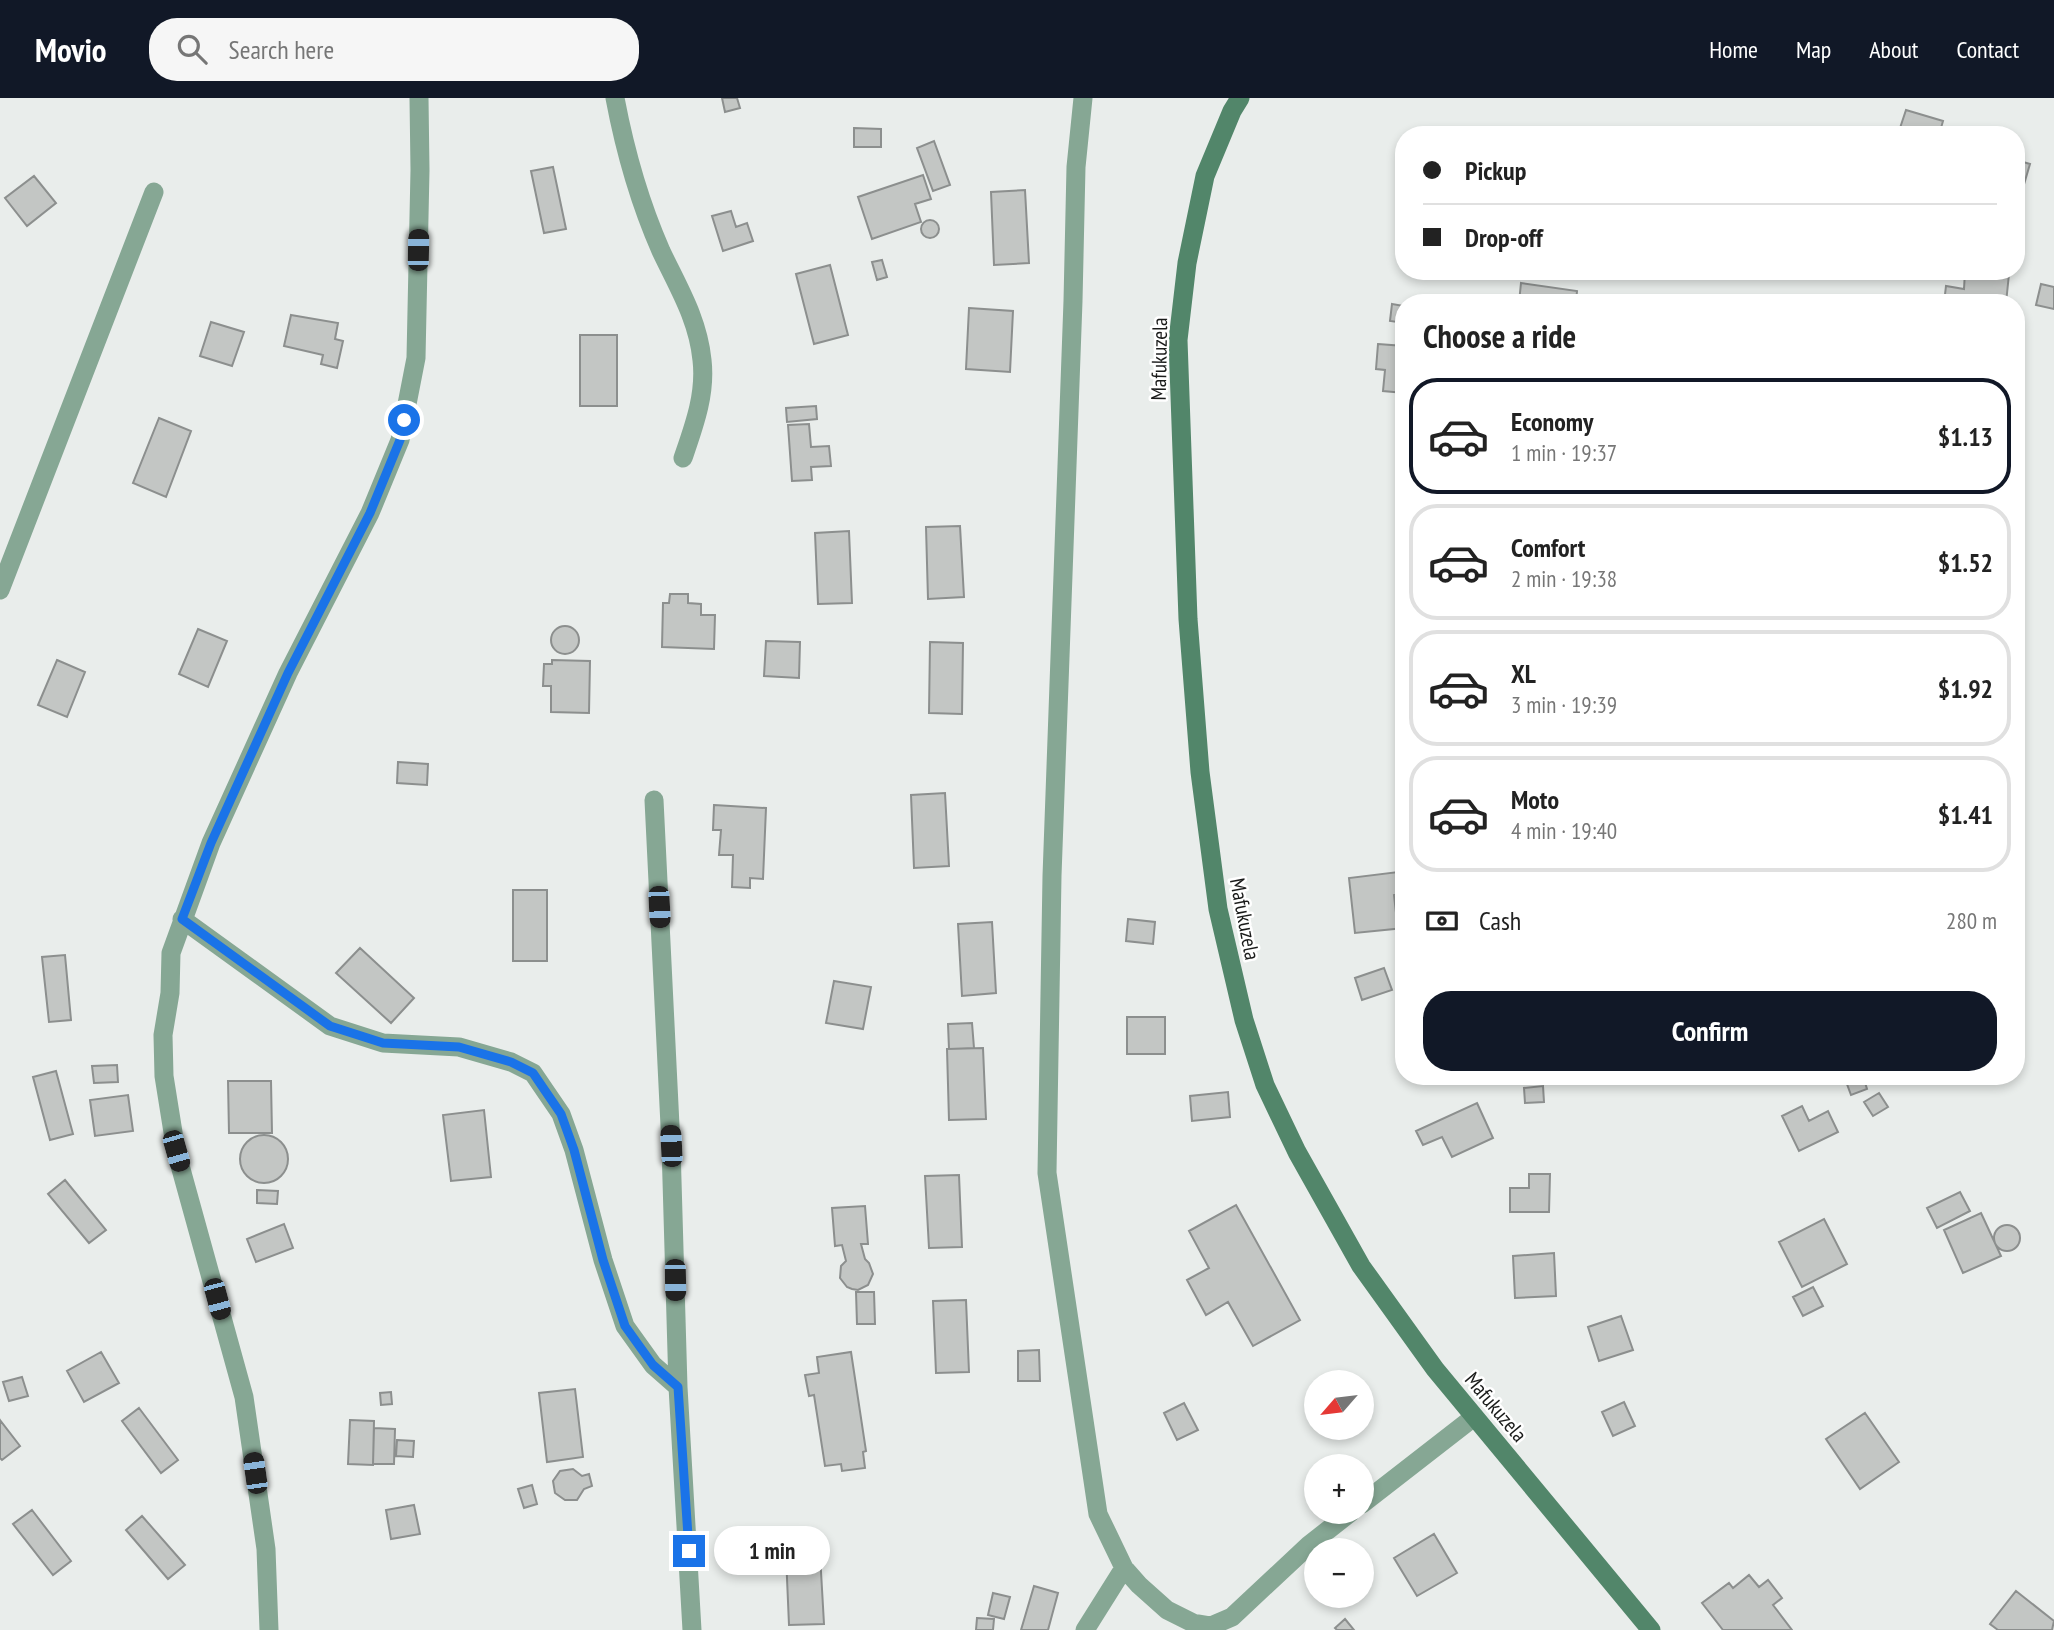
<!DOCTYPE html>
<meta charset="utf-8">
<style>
body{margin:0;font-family:"PT Sans Narrow",sans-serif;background:#f6f6f6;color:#222;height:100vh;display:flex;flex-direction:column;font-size:26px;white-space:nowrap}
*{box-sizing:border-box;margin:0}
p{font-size:23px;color:#767676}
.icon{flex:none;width:38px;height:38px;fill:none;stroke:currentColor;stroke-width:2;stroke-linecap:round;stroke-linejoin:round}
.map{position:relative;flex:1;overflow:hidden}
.drawer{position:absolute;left:1395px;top:196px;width:630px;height:791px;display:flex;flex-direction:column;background:#fff;border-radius:28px;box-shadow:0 4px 10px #0003}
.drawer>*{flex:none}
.top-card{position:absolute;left:1395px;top:28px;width:630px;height:154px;border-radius:28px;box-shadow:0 4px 10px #0003;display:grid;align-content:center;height:154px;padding:0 28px;background:#fff}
.needle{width:46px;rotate:242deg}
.fabs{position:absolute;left:1304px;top:1272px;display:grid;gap:14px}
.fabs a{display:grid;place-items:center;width:70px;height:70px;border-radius:50%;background:#fff;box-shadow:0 4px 10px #0003;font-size:35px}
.end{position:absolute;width:32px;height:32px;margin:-16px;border:9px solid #1a73e8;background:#fff;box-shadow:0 0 0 4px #fff}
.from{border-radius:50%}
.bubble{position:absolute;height:49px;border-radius:24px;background:#fff;box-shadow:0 4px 10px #0003;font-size:23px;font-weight:700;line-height:49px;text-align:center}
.car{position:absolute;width:21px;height:42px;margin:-21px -10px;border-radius:9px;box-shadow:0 0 5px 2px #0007;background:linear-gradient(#222 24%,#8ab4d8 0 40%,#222 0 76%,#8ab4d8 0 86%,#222 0)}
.top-card b{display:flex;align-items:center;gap:24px;height:66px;font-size:26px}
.top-card b+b{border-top:2px solid #e0e0e0}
.top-card i{width:18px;height:18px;background:#222}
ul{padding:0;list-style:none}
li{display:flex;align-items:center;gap:21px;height:116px;margin:0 14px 10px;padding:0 14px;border:4px solid #e0e0e0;border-radius:28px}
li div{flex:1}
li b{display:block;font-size:26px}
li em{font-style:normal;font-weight:700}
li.current{border-color:#111827}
li>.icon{width:63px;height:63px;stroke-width:1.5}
h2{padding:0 28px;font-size:32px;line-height:84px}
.pay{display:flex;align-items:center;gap:18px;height:77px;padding:0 28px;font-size:26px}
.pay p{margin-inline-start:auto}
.action{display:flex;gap:14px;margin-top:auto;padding:14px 28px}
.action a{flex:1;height:80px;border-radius:28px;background:#111827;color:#fff;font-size:28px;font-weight:700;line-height:80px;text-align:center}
header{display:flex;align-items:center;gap:42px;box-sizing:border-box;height:98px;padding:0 35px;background:#111827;color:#fff}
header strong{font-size:33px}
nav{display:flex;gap:38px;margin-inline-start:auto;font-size:24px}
.search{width:490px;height:63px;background:#f6f6f6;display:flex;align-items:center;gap:18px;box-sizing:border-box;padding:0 24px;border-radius:28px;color:#767676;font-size:26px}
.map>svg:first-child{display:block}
.building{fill:#c3c6c4;stroke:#8c8f8e;stroke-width:2}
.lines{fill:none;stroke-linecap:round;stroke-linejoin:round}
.minor{stroke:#86a794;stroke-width:19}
.secondary{stroke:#52866a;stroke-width:19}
.route{stroke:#1a73e8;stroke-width:9}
.labels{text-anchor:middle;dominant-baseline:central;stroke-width:5;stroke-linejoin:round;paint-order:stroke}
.street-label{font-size:21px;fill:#1a1b1a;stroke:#fff}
</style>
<header>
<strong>Movio</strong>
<div class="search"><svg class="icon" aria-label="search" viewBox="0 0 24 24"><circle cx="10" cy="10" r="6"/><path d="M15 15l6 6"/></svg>Search here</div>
<nav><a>Home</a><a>Map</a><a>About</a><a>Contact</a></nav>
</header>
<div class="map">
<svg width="2054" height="1532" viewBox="0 0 2054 1532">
<rect width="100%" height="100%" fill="#e9edeb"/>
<path class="building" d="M722,0h15l3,10 -15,4z
M1906,12l37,11 -4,14h-18l-21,-7z
M854,30l27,1v18h-27z
M934,43l16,44 -17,6 -16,-43z
M2016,62l14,4 -8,27 -6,-1z
M553,69l13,62 -22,4 -13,-62z
M923,77l8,24 -16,5 6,18 -49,17 -14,-42z
M34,78l22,27 -29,23 -22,-28z
M1025,92l4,73 -35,2 -3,-73z
M731,113l5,16 11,-4 6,18 -30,10 -11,-35z
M921 131a9 9 0 1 1 18 0a9 9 0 1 1-18 0Z
M882,162l5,17 -10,3 -5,-18z
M830,167l18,70 -34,9 -18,-70z
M1965,173l44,3 -3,29h-62l2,-17 18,3z
M1521,185l56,8 -1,12h-57z
M2041,186l13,3v22l-18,-4z
M1392,206l12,2v37h-8l2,-21 -8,-1z
M969,210l44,3 -3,61 -44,-3z
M291,217l47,8 -3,16 8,2 -6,27 -16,-4 2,-9 -39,-9z
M211,224l33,10 -12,34 -32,-10z
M580,237h37v71h-37z
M1378,246l26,2v47l-21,-2 2,-21 -9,-1z
M816,308l1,13 -30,3 -1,-14z
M159,320l32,13 -25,66 -33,-14z
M809,326l2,23 18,-1 2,20 -20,1 1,13 -20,1 -4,-56z
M960,428l4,71 -36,2 -2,-72z
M849,433l3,72 -34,1 -3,-71z
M670,496h18v9l13,1v11h14l-1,34 -52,-2 1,-44h6z
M551 542a14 14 0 1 1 28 0a14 14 0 1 1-28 0Z
M198,531l29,12 -19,46 -29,-13z
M766,543l34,1 -1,36 -35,-2z
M930,544l33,1 -1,71 -33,-1z
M57,562l28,12 -18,45 -29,-12z
M552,562l38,1 -1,52 -38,-1v-26h-8l1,-22h8z
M398,664l30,2 -1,21 -30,-2z
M945,695l4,73 -35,2 -3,-73z
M714,707l52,3 -3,71 -13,-1v10l-18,-1 1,-32h-14l2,-25h-8z
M1398,774l3,22 -7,1 2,18 8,-1v16l-49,5 -6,-55z
M513,792h34v71h-34z
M1128,821l27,3 -2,22 -27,-3z
M992,824l4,71 -34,3 -4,-72z
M360,850l54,50 -23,25 -55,-50z
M65,857l6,65 -22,2 -7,-65z
M1384,870l8,22 -30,10 -7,-22z
M834,883l37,6 -8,42 -37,-6z
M1404,917v36h-1l-6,-35z
M1127,919h38v37h-38z
M972,925l2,25 -25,1 -1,-25z
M983,950l3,71 -37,1 -2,-71z
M117,967l1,17 -24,1 -2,-17z
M56,973l17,63 -23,6 -17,-63z
M1844,978h19l4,13 -16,6z
M228,983h43l1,52h-43z
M1543,988l1,16 -19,1 -1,-15z
M1228,994l2,25 -38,4 -2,-25z
M1879,995l9,14 -15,9 -9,-14z
M128,997l5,36 -38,5 -5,-36z
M1477,1005l16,35 -41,19 -10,-20 -19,8 -7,-14z
M1802,1008l7,15 19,-10 10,21 -39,19 -17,-35z
M484,1012l7,67 -40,4 -8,-66z
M240 1061a24 24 0 1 1 48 0a24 24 0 1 1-48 0Z
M1529,1076h21l-1,38h-39v-24h19z
M959,1077l3,72 -33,1 -4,-72z
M65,1082l41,50 -17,13 -41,-49z
M257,1092l21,1 -1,13 -20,-1z
M1960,1094l10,19 -33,17 -10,-20z
M1236,1107l64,115 -47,26 -25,-44 -22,13 -19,-35 22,-12 -20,-37z
M865,1108l3,38h-7l4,15 4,4 4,11 -5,11 -10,5 -6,-1 -5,-2 -7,-9 1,-12 5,-5 -4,-16 -7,1 -3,-38z
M1981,1115l20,43 -38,17 -19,-43z
M1824,1121l23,45 -45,23 -23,-45z
M284,1126l9,24 -37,14 -9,-23z
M1994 1140a13 13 0 1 1 26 0a13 13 0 1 1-26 0Z
M1554,1155l2,43 -41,2 -2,-42z
M1813,1189l10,19 -20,10 -10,-19z
M856,1194h18l1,32h-18z
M966,1202l3,72 -33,1 -3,-72z
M1621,1218l12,34 -34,11 -11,-34z
M1039,1252l1,31h-22v-30z
M101,1254l18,31 -35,19 -17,-31z
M851,1254l15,99 -3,1 2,16 -23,3 -1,-7 -16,2 -11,-71 -5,1 -4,-21 14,-2 -2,-16z
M22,1279l6,19 -19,5 -6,-19z
M575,1291l8,68 -36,5 -8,-69z
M391,1294l1,12 -11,1 -1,-12z
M1624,1304l11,24 -22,10 -11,-24z
M1184,1305l14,27 -21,10 -13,-27z
M139,1310l39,52 -17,13 -39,-52z
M1865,1315l34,49 -39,27 -34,-50z
M0,1322l20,26 -18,14 -2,-2z
M350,1322l24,1 -1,44 -25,-1z
M374,1330l21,1 -1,35h-21z
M397,1342l17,1 -1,16 -17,-1z
M573,1371l9,7 7,-2 3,12 -8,3 -7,11h-12l-10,-7 -2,-12 7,-10z
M532,1387l5,19 -13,4 -6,-19z
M414,1407l6,29 -29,5 -5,-29z
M32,1412l39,51 -18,14 -40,-51z
M142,1418l43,49 -17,14 -42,-49z
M1434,1436l23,39 -40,23 -23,-38z
M820,1456l4,70 -35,1 -3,-70z
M1749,1477l10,12 9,-7 14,18 -9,7 19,25h-69l-21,-27 27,-20 4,5z
M1034,1488l24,7 -10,37h-27z
M2016,1493l38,30 -2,9h-54l-8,-6z
M993,1495l17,4 -6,22 -16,-4z
M977,1520l17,1 -1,11h-17z
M1345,1521l9,11h-17l-2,-2z"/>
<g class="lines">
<path class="minor" d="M615,0c10,53 24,103 46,153 17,36 37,68 41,109 4,34 -8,66 -19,98
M1083,0l-7,69 -3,134 -21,575 -5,297 51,341 26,54 15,17 28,25 26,13 18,3 21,-9 77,-72 42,-33
M0,492l154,-398
M654,702l17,346 7,241 14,243
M182,821l148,107 53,17 76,4 52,15 22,11 28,41 13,36 29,110 22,66 28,39 25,22
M1362,1406l112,-87
M269,1532l-3,-81 -22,-152 -68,-246 -12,-75 -1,-41 7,-42 1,-40 40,-110 77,-170 82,-160 30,-73 16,-82 4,-188 -1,-72
M1085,1532l39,-62"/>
<path class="secondary" d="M1240,0l-8,13 -27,65 -18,87 -9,77 10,279 12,153 18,137 26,111 21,65 32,67 64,114 74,103 216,261"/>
</g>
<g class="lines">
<path class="route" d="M404,322l-4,20 -30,73 -82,160 -77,170 -29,76 148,107 53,17 76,4 52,15 22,11 28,41 13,36 29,110 22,66 28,39 25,22 11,164"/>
</g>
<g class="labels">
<g class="street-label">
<text transform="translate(1159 261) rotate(-89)">Mafukuzela</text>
<text transform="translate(1245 821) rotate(79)">Mafukuzela</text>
<text transform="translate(1496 1309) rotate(50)">Mafukuzela</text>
</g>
</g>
</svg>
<div class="fabs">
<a><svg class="needle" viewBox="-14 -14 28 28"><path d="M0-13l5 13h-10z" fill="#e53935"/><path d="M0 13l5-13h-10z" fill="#767676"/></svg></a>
<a>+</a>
<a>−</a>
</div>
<i class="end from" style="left:404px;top:322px"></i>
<i class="end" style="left:689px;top:1453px"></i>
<div class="bubble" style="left:714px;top:1428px;width:116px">1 min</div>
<i class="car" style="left:418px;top:152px;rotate:1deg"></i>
<i class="car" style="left:659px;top:809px;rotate:177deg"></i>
<i class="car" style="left:671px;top:1048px;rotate:357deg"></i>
<i class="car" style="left:176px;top:1053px;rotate:164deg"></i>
<i class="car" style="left:675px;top:1182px;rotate:179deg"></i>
<i class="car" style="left:217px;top:1201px;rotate:165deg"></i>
<i class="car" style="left:255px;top:1375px;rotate:352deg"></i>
<div class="top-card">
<b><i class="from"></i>Pickup</b>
<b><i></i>Drop-off</b>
</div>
<section class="drawer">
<h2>Choose a ride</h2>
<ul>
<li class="current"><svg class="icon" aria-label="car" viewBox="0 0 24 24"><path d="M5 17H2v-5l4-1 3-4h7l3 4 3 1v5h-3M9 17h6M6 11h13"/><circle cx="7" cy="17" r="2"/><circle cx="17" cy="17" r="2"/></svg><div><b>Economy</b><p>1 min · 19:37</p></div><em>$1.13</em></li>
<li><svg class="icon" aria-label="car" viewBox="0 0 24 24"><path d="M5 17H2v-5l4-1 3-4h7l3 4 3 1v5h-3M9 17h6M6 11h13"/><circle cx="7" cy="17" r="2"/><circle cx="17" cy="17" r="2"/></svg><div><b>Comfort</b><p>2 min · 19:38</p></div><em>$1.52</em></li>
<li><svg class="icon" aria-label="car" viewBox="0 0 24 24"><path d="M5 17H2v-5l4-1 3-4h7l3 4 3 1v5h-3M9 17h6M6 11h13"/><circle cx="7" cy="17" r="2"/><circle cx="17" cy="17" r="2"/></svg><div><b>XL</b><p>3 min · 19:39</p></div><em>$1.92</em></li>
<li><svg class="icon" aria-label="car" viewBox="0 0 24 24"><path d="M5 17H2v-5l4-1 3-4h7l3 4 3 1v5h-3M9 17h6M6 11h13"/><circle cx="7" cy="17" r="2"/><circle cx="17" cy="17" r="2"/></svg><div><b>Moto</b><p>4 min · 19:40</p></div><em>$1.41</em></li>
</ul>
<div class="pay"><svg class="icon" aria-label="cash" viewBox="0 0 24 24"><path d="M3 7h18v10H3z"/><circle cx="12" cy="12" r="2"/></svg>Cash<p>280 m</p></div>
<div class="action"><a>Confirm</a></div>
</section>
</div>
